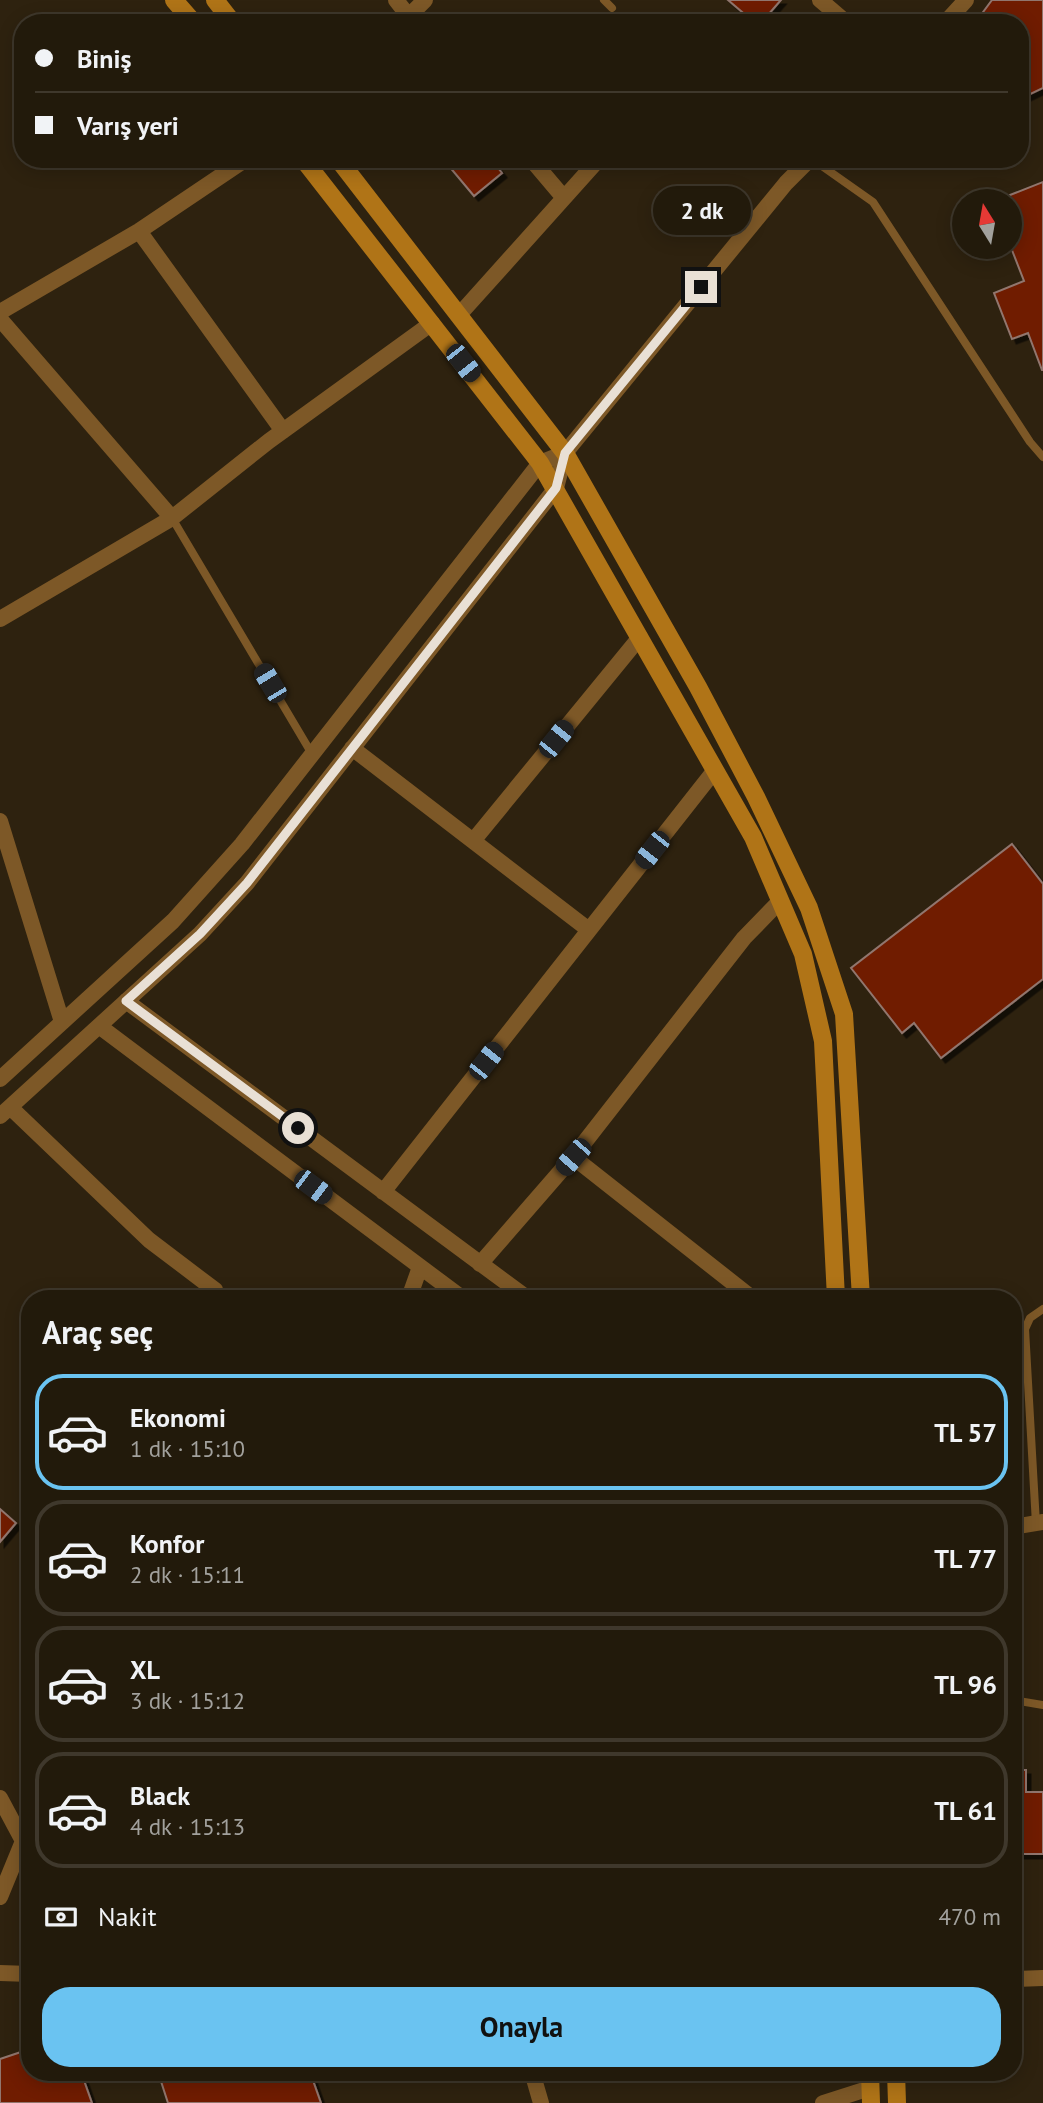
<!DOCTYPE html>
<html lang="tr">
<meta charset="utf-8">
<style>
body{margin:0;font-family:"PT Sans",sans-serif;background:#2e2719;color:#f1f3f6;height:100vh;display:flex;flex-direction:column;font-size:26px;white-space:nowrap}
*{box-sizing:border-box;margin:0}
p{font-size:23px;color:#a2a19d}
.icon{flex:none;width:38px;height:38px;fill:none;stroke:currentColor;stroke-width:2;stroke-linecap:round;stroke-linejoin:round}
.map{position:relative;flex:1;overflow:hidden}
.panel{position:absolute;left:21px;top:1290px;width:1001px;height:791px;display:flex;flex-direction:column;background:#221a0b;border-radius:28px;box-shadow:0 4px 18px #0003,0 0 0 2px #3f382c}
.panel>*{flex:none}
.hud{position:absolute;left:14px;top:14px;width:1015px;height:154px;border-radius:28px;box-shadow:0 4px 18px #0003,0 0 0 2px #3f382c;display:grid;align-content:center;height:154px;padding:0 21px;background:#221a0b}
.needle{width:46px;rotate:349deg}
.controls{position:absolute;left:952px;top:189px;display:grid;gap:14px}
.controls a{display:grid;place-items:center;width:70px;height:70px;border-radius:50%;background:#221a0b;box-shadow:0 4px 18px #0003,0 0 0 2px #3f382c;font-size:35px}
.end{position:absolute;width:32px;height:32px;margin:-16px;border:9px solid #e9e0d5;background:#111;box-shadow:0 0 0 4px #111}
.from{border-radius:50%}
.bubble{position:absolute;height:49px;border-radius:24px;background:#221a0b;box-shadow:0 4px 18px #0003,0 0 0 2px #3f382c;font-size:23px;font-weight:700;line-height:49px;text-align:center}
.car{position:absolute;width:21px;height:42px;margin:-21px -10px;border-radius:9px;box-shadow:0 0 5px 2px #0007;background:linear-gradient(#222 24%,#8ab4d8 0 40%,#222 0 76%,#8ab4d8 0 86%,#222 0)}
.hud b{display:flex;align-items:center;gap:24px;height:66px;font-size:26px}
.hud b+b{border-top:2px solid #3f382c}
.hud i{width:18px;height:18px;background:#f1f3f6}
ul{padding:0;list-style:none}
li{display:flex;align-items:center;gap:21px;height:116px;margin:0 14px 10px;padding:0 7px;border:4px solid #3f382c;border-radius:28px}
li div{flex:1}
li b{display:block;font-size:26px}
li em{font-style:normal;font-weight:700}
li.on{border-color:#6ac3f1}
li>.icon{width:63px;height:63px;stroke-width:1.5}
h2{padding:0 21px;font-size:32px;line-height:84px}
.pay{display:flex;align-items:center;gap:18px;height:77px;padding:0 21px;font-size:26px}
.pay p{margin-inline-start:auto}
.cta{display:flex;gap:14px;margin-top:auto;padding:14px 21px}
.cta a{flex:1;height:80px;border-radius:28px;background:#6ac3f1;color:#111;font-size:28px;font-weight:700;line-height:80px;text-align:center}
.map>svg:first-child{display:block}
.building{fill:#701d00;stroke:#91766e;stroke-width:2;filter:url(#shadow)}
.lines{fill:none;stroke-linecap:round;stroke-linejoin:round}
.lane{stroke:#7d5827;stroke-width:8}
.street{stroke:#7d5827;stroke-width:16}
.secondary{stroke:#b07417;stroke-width:18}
.route{stroke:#e9e0d5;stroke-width:9}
</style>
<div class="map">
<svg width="1043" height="2103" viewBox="0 0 1043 2103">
<defs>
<filter id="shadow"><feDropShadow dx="4.5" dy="4.5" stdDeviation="0" flood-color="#0009"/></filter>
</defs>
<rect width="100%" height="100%" fill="#2e220f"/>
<path class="building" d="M728,0h53l-20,23h-6z
M992,0h51v88l-23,11v-76h-45z
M443,159h48l11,14 -28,23z
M1043,182v188h-1l-14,-37 -16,6 -18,-46 30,-12 -14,-36v-50z
M1012,844l31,40v95l-102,79 -27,-35 -12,10 -51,-65z
M0,1509l16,14 -16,19z
M1013,1770h13v22h17v62h-30z
M30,2049v23h51l11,31h-92v-44z
M158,2072h152l11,31h-153z"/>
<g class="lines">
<path class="lane" d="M604,0l8,8
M812,159l61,43 157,240 13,15
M172,518l140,236
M1036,1524l-11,-195 5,-11 13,-9
M1013,1700l30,5"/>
<path class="street" d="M396,0l18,23
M820,0l27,23
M402,23l23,-23
M945,23l21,-23
M531,159l33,39
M139,231l144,200
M0,312l139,-81 107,-72
M459,315l140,-156
M0,319l172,199
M0,619l172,-101 97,-77 163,-118
M352,748l237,182
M0,821l62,201
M473,841l167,-204
M126,1001l401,297
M99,1026l363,272
M0,1079l173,-158 69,-77 298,-381 25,-10
M10,1107l139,133 66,50v8
M0,1116l200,-182 47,-51 309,-395 9,-35 221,-270 24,-24
M573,1157l179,141
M383,1192l332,-422
M480,1264l93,-107 171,-219 36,-37
M409,1298l11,-31
M1013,1527l30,-5
M0,1798l23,43 -23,56
M0,1973l30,1
M1013,1979l30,-1
M532,2072l9,31
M823,2103l47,-15"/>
<path class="secondary" d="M174,0l20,23
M215,0l18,23
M303,159l237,304 213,374 50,117 20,87 13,257
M338,159l227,294 133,234 58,110 53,111 35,106 17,284
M870,2072l1,31
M896,2072l1,31"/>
</g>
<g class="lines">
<path class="route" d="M298,1128l-172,-127 74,-67 47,-51 309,-395 9,-35 136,-166"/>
</g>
</svg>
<div class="controls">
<a><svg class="needle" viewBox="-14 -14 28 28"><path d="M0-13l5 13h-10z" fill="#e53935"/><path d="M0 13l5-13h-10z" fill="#a2a19d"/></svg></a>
</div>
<i class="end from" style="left:298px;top:1128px"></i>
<i class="end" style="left:701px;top:287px"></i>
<div class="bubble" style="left:653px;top:186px;width:98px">2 dk</div>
<i class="car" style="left:463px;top:363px;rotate:142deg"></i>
<i class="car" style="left:270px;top:683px;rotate:329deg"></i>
<i class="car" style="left:556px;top:739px;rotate:39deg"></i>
<i class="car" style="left:652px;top:850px;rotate:218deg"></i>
<i class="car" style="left:486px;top:1061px;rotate:38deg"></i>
<i class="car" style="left:573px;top:1157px;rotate:221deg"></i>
<i class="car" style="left:313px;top:1187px;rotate:127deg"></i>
<div class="hud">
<b><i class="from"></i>Biniş</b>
<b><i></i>Varış yeri</b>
</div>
<section class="panel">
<h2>Araç seç</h2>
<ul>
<li class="on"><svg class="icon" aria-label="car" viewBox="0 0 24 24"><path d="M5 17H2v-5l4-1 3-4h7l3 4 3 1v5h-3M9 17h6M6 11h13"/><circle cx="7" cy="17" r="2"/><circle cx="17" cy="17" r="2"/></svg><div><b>Ekonomi</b><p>1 dk · 15:10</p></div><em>TL 57</em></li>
<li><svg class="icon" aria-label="car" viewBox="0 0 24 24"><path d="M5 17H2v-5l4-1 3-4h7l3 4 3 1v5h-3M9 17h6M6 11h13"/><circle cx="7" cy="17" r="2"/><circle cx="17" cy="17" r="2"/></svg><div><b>Konfor</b><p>2 dk · 15:11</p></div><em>TL 77</em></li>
<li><svg class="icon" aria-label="car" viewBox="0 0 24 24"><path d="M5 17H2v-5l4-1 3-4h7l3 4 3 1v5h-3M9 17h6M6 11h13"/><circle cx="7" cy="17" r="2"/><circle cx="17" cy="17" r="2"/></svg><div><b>XL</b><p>3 dk · 15:12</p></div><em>TL 96</em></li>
<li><svg class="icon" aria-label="car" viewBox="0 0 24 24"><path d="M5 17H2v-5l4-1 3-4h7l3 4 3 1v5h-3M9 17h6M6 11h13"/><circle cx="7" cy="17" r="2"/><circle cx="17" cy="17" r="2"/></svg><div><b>Black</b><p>4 dk · 15:13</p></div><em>TL 61</em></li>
</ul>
<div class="pay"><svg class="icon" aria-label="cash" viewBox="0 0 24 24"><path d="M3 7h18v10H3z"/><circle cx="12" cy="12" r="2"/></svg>Nakit<p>470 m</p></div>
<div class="cta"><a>Onayla</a></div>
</section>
</div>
